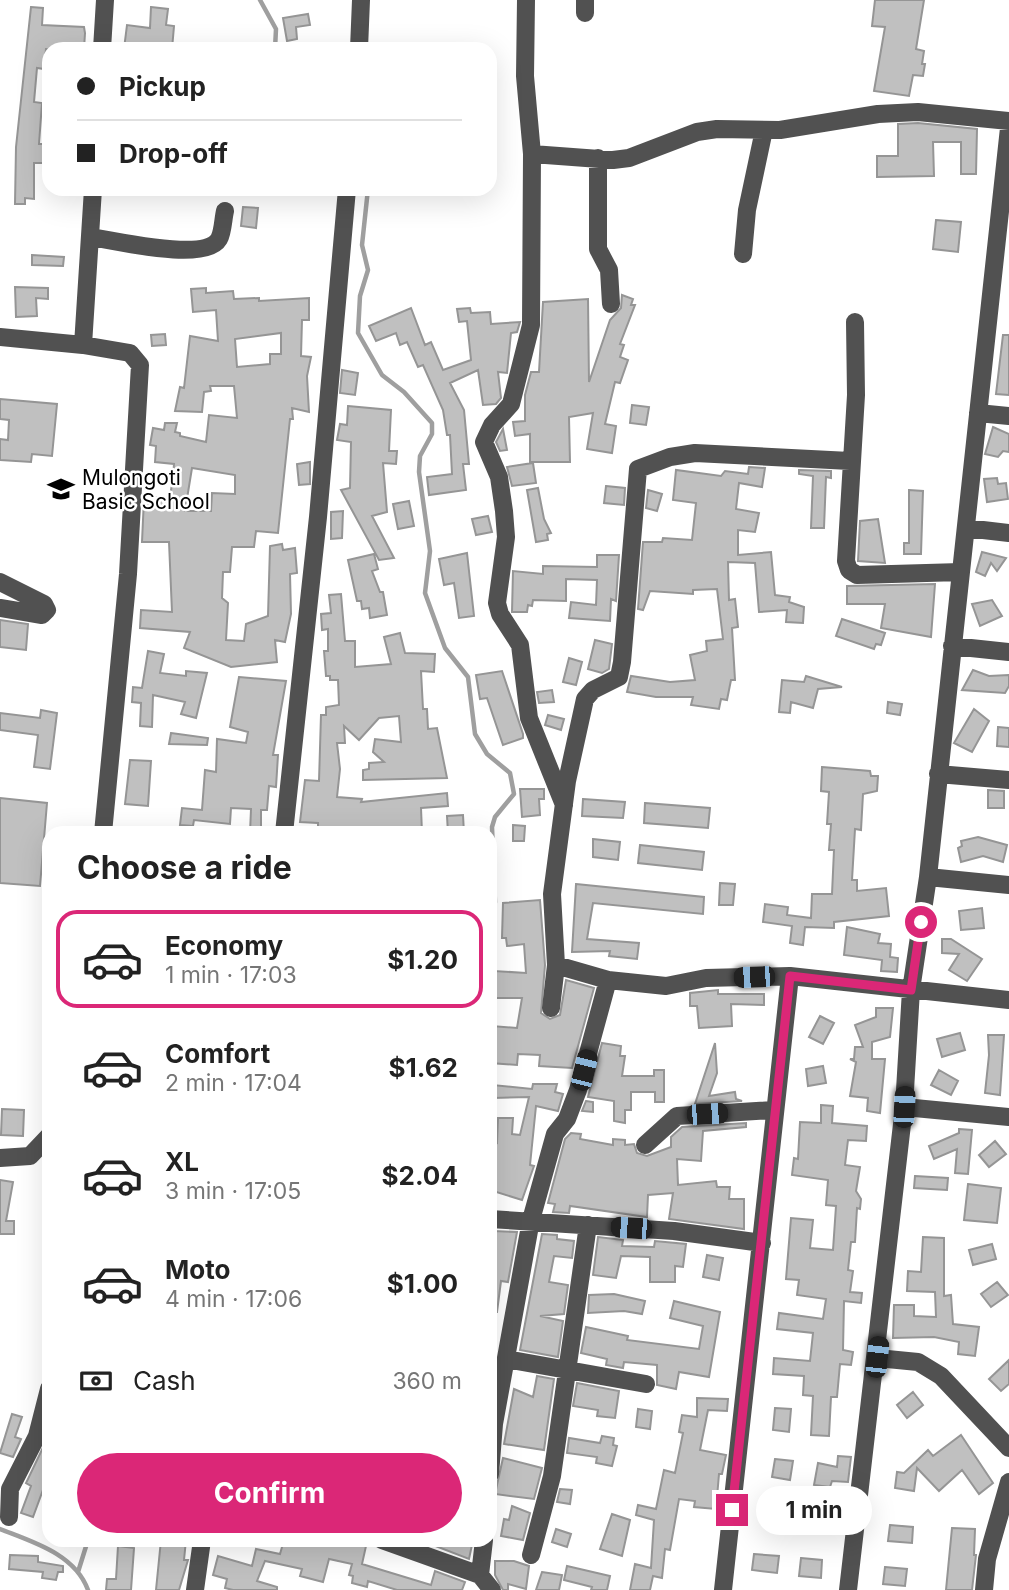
<!DOCTYPE html>
<meta charset="utf-8">
<style>
body{margin:0;font-family:Inter,sans-serif;background:#f2f2f2;color:#222;height:100vh;display:flex;flex-direction:column;font-size:26px;white-space:nowrap}
*{box-sizing:border-box;margin:0}
p{font-size:23px;color:#767676}
.icon{flex:none;width:38px;height:38px;fill:none;stroke:currentColor;stroke-width:2;stroke-linecap:round;stroke-linejoin:round}
.map{position:relative;flex:1;overflow:hidden}
.drawer{position:absolute;left:42px;top:826px;width:455px;height:721px;display:flex;flex-direction:column;background:#fff;border-radius:21px;box-shadow:0 7px 28px #0002}
.drawer>*{flex:none}
.hud{position:absolute;left:42px;top:42px;width:455px;height:154px;border-radius:21px;box-shadow:0 7px 28px #0002;display:grid;align-content:center;height:154px;padding:0 35px;background:#fff}
.end{position:absolute;width:32px;height:32px;margin:-16px;border:9px solid #db2777;background:#fff;box-shadow:0 0 0 4px #fff}
.from{border-radius:50%}
.bubble{position:absolute;height:49px;border-radius:24px;background:#fff;box-shadow:0 7px 28px #0002;font-size:23px;font-weight:700;line-height:49px;text-align:center}
.car{position:absolute;width:21px;height:42px;margin:-21px -10px;border-radius:9px;box-shadow:0 0 5px 2px #0007;background:linear-gradient(#222 24%,#8ab4d8 0 40%,#222 0 76%,#8ab4d8 0 86%,#222 0)}
.hud b{display:flex;align-items:center;gap:24px;height:66px;font-size:26px}
.hud b+b{border-top:2px solid #e0e0e0}
.hud i{width:18px;height:18px;background:#222}
ul{padding:0;list-style:none}
li{display:flex;align-items:center;gap:21px;height:98px;margin:0 14px 10px;padding:0 21px;border:4px solid transparent;border-radius:21px}
li div{flex:1}
li b{display:block;font-size:26px}
li em{font-style:normal;font-weight:700}
li.selected{border-color:#db2777}
li>.icon{width:63px;height:63px;stroke-width:1.5}
h2{padding:0 35px;font-size:32px;line-height:84px}
.pay{display:flex;align-items:center;gap:18px;height:77px;padding:0 35px;font-size:26px}
.pay p{margin-inline-start:auto}
.primary-button{display:flex;gap:14px;margin-top:auto;padding:14px 35px}
.primary-button a{flex:1;height:80px;border-radius:42px;background:#db2777;color:#fff;font-size:28px;font-weight:700;line-height:80px;text-align:center}
.map>svg:first-child{display:block}
.lines{fill:none;stroke-linecap:round;stroke-linejoin:round}
.stream{stroke:#9f9f9f;stroke-width:4.5}
.building{fill:#c0c0c0;stroke:#959595;stroke-width:2;fill-rule:evenodd}
.minor{stroke:#515151;stroke-width:18}
.route{stroke:#db2777;stroke-width:9}
.labels{text-anchor:middle;dominant-baseline:central;stroke-width:5;stroke-linejoin:round;paint-order:stroke}
.poi-label{font-size:21px;fill:#000;stroke:#fff;text-anchor:start}
</style>
<div class="map">
<svg width="1009" height="1590" viewBox="0 0 1009 1590">
<rect width="100%" height="100%" fill="#fff"/>
<g class="lines">
<path class="stream" d="M260,0l16,29 -1,20
M368,189l-6,56 6,25 -8,26 -2,37 24,42 22,17 28,31v11l-12,22 -1,16 11,79 -5,42 20,55 23,29 7,57 12,20 23,19 4,21 -19,23 -3,10 3,75 -5,30
M0,1529c33,13 75,25 88,61
M78,1572l10,-32"/>
</g>
<path class="building" d="M875,0h49l-8,49 8,2 -2,13h3l-2,12 -10,-1 -4,21 -35,-5 11,-64 -13,-1z
M31,7l12,1 -1,17 42,2 1,6 -1,16h-38l-2,20 -7,-1 -3,34 8,1 -3,41h10v19h-15v36l-9,-1v6h-10l1,-57z
M151,7l17,2 -2,16 8,1 -2,23h-48l3,-24 23,3z
M308,14l2,11 -14,2 1,12 -10,2 -4,-23z
M918,123l59,6 -1,45h-15v-32h-28l1,34 -57,1v-21h21v-32z
M243,207l15,1 -2,20 -15,-2z
M936,220l25,2 -3,30 -25,-3z
M32,255l32,2 -1,9 -31,-1z
M15,287l33,1v11l-12,-1 1,18 -21,1z
M206,288v5l27,-2 1,8 25,-1v3l50,-3v22h-7l-1,36 10,1 -4,19 2,36 -17,-4 1,11h-3l-12,114 -22,-2 -2,16h-22l-2,25h-7l-1,26 6,5 -2,37 18,1 2,-17 22,-8 2,-70 12,-2 1,6 12,-2 2,25 -7,1 1,40 -6,28 -10,-2 2,22 -46,5 -47,-19 6,-16 -50,-4 1,-18 31,2 -3,-70h-27l2,-44 26,-1 3,-20 1,-13 -19,-2 1,-16 -6,-1 3,-17 11,2 1,-7h12l-2,9 5,1v3l26,6 3,-27 28,3 -3,-32h-24l1,5 -7,1 -2,20 -27,-1 5,-24 4,1 6,-52 28,5 -2,-31 -23,2 -2,-23zM281,333v21h-11v10l-33,3 -2,-28zM192,468l43,7v19l-23,-1 -1,18h-26z
M622,295l11,4 -2,6h4l-15,39 4,1 -4,12 8,3 -8,23 -5,-1 -10,42 11,2 -4,27 -25,-4 6,-36 -24,4 1,45h-40v-28l-15,2 -2,-14 12,-1v-26l6,-23h8l4,-70 45,-3 1,83 21,-62 11,-12z
M411,308l14,37 6,-3 12,28 28,-10 -4,-39 -8,1 -2,-13 13,-1 1,5 19,-1 1,12 29,-2 -3,10 -6,1 -4,40 -9,-1 3,26 -5,6 -13,1 -5,-35 -28,13 14,27 5,54h-6l3,26 -37,5 -2,-18 25,-3 -2,-39h-3l-4,-25 -20,-45 -5,2 -11,-25 -7,3 -4,-12 -20,8 -7,-15z
M165,334l1,11 -14,1 -1,-11z
M1003,335h6v60l-13,-1z
M342,370l16,3 -3,22 -15,-2z
M0,399l57,5 -5,52 -20,-2 -1,8 -31,-2v-21l8,1 1,-20 -9,-1z
M632,405l17,2 -3,18 -16,-2z
M348,406l43,4 -2,41h8l-1,13 -13,-1 4,49 -15,4 22,42 -15,2 -38,-70 9,-2 1,-46 -14,-2 3,-16 7,1z
M993,427l16,7v18l-6,-1 -5,6 -13,-3z
M503,429l4,21 -7,1 -4,-9z
M310,462v22l-11,1 -2,-21z
M533,463l3,20 -24,3 -5,-19z
M749,467l16,1 -3,19 -23,-4 -3,26 23,4 -4,19 -17,-2v25l33,-3 4,43 15,2 -1,5 15,5 -1,16 -17,-1 1,-12 -28,2 -4,-49 -27,-1 1,38 6,-1 3,28 -6,1 3,52h-4l-4,20 -6,-1 -2,10 -28,-4 2,-8h-37l-29,-5 4,-16 39,6 25,-2 -5,-25 17,-4 -1,-10 17,-2 -6,-50 -24,1v4l-43,-3 -7,19 -5,-1 5,-67h19l1,-4 29,2 4,-37 -23,-3 3,-30 45,6 4,-5 23,3z
M799,470l32,1v7l-5,-1 -2,51h-13l2,-52 -14,-2z
M997,478l1,6 8,-1 2,16 -21,3 -3,-23z
M606,486l19,2 -1,17 -20,-2z
M538,488l6,31 7,14 -4,1 1,6 -12,2 -9,-52z
M648,490l14,4 -5,17 -11,-3z
M909,490l14,1 -2,63h-17v-11h5z
M409,501l5,25 -16,3 -5,-25z
M343,511l-1,27 -11,1v-27z
M488,516l4,16 -16,3 -4,-16z
M878,519l7,44 -27,-2 2,-40z
M982,552l24,6 -9,13 -6,-8 -6,13 -9,-4z
M467,553l7,63 -15,2 -5,-35 -10,2 -5,-26z
M374,554l4,15 -6,2 8,21h3l4,23 -17,3 -1,-10 -7,1 -1,-8h-4l-9,-41z
M597,555h22l-3,46 -5,-2 -1,22 -41,-3 2,-16 25,3 1,-25 -31,-1v22l-33,-1 -1,6 -4,-1 -1,7h-15l1,-41 30,3v-8l54,1z
M935,584l-4,53 -50,-9 4,-24h-38v-18z
M341,594l4,47h10v26l36,-3 -7,-27 16,-4 5,20 30,1 -1,18 -13,-1 2,38h4l1,20 9,-1 10,50 -84,2v-10l6,-1v-6l15,-1 -11,-10 2,-13 26,3 -2,-26 -20,2 -20,22 -15,-14 1,17h-8l3,26 -3,28 25,2 -1,3 86,-9 1,13 -27,2 1,25h-104v-10l-18,-1 5,-42 14,1 2,-66h5v-8l13,-2 -1,-25h-8v-4h-4l-2,-25h4v-22l-6,1 -1,-16 10,-1 -2,-18z
M992,600l10,16 -22,10 -8,-22z
M842,619l43,14 -4,12 -5,-1 -2,5 -38,-13z
M0,620l28,4 -2,26 -26,-3z
M595,640l17,4 -3,25 -7,4 -14,-4z
M148,651l16,3 -4,19 26,3v-5l21,2 -11,45 -15,-4 4,-12 -32,-7 -1,32 -12,-1 1,-23 -9,-1 1,-15 9,1z
M569,658l13,4 -6,23 -13,-3z
M973,670l16,6 20,-1v11l-4,7 -43,-3z
M502,671l21,63v4l-20,7 -16,-47 -7,1 -4,-24z
M806,676l36,11 -24,2 -5,19 -22,-6 -1,11 -11,-1 3,-32 22,2z
M239,677l47,4 -13,74h5l-2,32 -7,-1 -2,24h-6v23h-11l1,-24 -20,-1 -1,16 -36,-4 -1,6 -13,-1 2,-17 20,2 3,-40 11,2 1,-33 29,4 2,-11 -18,-5z
M552,690l2,12 -15,1 -2,-11z
M888,702l14,2 -2,11 -13,-2z
M974,709l15,12 -17,31 -18,-9z
M41,710l16,3 -7,56 -16,-2 4,-32 -38,-5v-17l40,5z
M548,715l16,4 -3,11 -16,-5z
M998,727l11,1v19l-12,-1z
M171,733l37,5 -1,7 -38,-1z
M130,760l21,1 -3,45 -23,-2z
M822,767l48,4 1,5h7l-1,15 -14,3 -2,36 -6,-1 -3,51h5v11l29,-3 3,28 -55,6v6l-29,-1 -2,18 -13,-2 2,-17 -29,-4 2,-18 23,3 -1,8 24,3 1,-24h20l2,-44h-5l2,-26h-4l2,-32 -8,-1z
M520,789h24v10h-5l1,16 -18,2z
M988,790l16,1v17h-16z
M0,798l47,5 -7,83 -40,-3z
M583,799l42,3 -2,16 -41,-2z
M645,803l65,5 -2,20 -64,-5z
M463,815l1,18h-16l-1,-17z
M513,825l12,1 -1,15h-11z
M978,837l29,8 -4,17 -20,-6 -22,6 -3,-14 4,-2 -1,-5z
M593,839l27,3 -2,18 -25,-3z
M640,845l64,7 -2,18 -64,-7z
M720,883l15,1 -2,21h-14z
M576,884l128,13 -1,17 -110,-11 -6,36 52,4 -2,16 -28,-3 1,-5 -38,1z
M540,900l5,65 -4,48 9,6 10,-4 6,-35 28,8 -22,80 -33,-2 1,-11 -22,-1 -1,11 -27,-2 2,-37 25,2 5,-30h-28v-27l32,2 -2,-29 -17,2 -1,-8h-4l1,-35z
M982,908l2,20 -23,2 -2,-19z
M847,927l33,7 -2,9 13,1 -1,13 8,1 -1,14 -16,-1 1,-11 -38,-5z
M942,939h9l31,20 -15,22 -18,-11 10,-16 -17,-1z
M718,990v4h46v11l-33,-1 1,22 -33,2 -2,-22h-7v-13z
M876,1008h17l-3,29 -18,5v17h13l-5,54 -13,-2 1,-13 -18,-2 6,-34 -6,-3h4l1,-12h8l-8,-22 21,-8z
M820,1016l14,7 -11,21 -14,-7z
M960,1033l5,17 -23,7 -5,-18z
M988,1035h16l-4,60 -15,-2 4,-38z
M602,1043l19,3 -1,10h5l-3,20h32v-6h10v32h-9v-10h-24v18h-6v13l-11,-2v-20l-26,-4z
M715,1043l2,30 -8,23 26,-4 1,7 6,2 -47,3z
M823,1066l3,17 -18,3 -2,-17z
M939,1070l19,11 -7,14 -20,-10z
M533,1084h24l-2,8 8,2 -5,17 -22,-5 -6,59 4,1 -12,34 -32,-10v-48l7,1 1,-25h15l-1,16 8,1 9,-38 -36,1v-13l39,4z
M586,1101l7,1v10l-11,-1z
M821,1105l12,1 -1,17 35,3 -1,15 -18,-1 -3,25 15,2 -4,24 5,8 -1,10 -3,-1 -2,34h-4l-3,28 5,1 -3,21 12,1 -1,10 -17,-2 -1,49 10,2 -2,13 -11,-1 -3,33h-6l-2,39 -18,-1 2,-39 -10,-1 1,-19 -31,-2 1,-16 36,3 3,-28 -36,-4 2,-16 44,6 3,-20 -29,-4 2,-15 -13,-1 5,-61 22,2 -3,28 23,2 3,-44 -10,-1 2,-25 -36,-5 2,-17 4,1 2,-37 21,1z
M2,1109l22,1 -1,26 -22,-1z
M746,1123v4l-43,4 -2,30 -24,-2 1,26 38,-4 1,6h13l-1,12h15v30l-75,-10 4,-26 -25,2 -1,22 -77,-11 -1,7 -16,-1 2,-8 -7,-1 17,-64 6,-6 10,1 -1,5 33,6v-6l12,1v5l9,-1 3,9 10,3 24,-9v-10l11,-10z
M959,1129l13,1 -4,44 -13,-1 2,-24 -23,10 -5,-13 30,-13z
M995,1141l11,13 -17,13 -10,-12z
M915,1176l33,2 -1,12 -33,-2z
M0,1180l13,2 -7,39h8v13h-14z
M968,1184l33,4 -4,35 -33,-3z
M493,1231l24,1 -9,50 -7,-1 -4,31h-7z
M542,1234l15,1v4l17,2 -2,17 -18,-2 -5,26 19,3 -4,29 -24,2 23,5 -5,36 -38,-7z
M598,1237l25,3 -1,6 32,1 1,-6 31,3 -3,23 -8,-1v16h-25v-25l-29,-1 -5,22 -23,-3z
M923,1237l21,1v58l7,-1 2,29 26,3 -4,29 -17,-2 1,-12 -25,-5 -41,1 1,-33h20v11l22,1 -1,-25 -28,-1 1,-20 13,1z
M992,1244l4,15 -23,6 -4,-15z
M707,1255l16,3 -4,22 -16,-3z
M997,1282l11,13 -17,12 -10,-13z
M614,1294l31,7 -3,13 -18,-3 -36,2 1,-18z
M674,1301l46,11 -11,65 -30,-5 -3,17 -19,-4v-20l-33,-3 -1,6 -17,-3 1,-6 -26,-6 5,-26 42,9 -1,4 72,9 4,-23 -33,-8z
M1009,1360v24l-8,7 -12,-12z
M537,1376l17,3 -10,71 -40,-6 10,-55 19,8z
M577,1383l42,8 -4,27 -18,-2 1,-6 -25,-4z
M913,1392l10,13 -16,13 -10,-13z
M697,1398l31,1 -1,12 -19,-1 -8,40 26,5 -4,19h-3l-3,35 -22,-2 1,-6 -16,-2 -9,51 -5,-1 -3,29 -9,-2 -3,14h-20l5,-26 16,4 3,-48 -18,-5 2,-10 18,4 8,-39 11,3 8,-40 -4,-1 3,-17 15,2z
M775,1408l16,1 -2,23 -16,-2z
M638,1409l14,2 -2,18 -14,-2z
M12,1414l10,3 -7,20 6,2 -8,18 -13,-4z
M49,1435v58l-6,-3 -10,27 -12,-4 10,-27 -5,-3z
M961,1435l32,48 -14,11 -17,-24 -23,21 -22,-23 -3,23 -19,-3 2,-16 7,1 24,-23 5,6z
M602,1436l12,2 -1,7 4,1 -5,20 -16,-3 1,-6 -30,-4 2,-15 31,5z
M838,1456l13,1 -3,25 -16,-1 -2,6 -16,-2 4,-22 19,4z
M503,1458l39,10 -8,31 -39,-5z
M775,1459l18,2 -3,19 -18,-3z
M560,1489l12,1 -2,14 -13,-2z
M512,1506l18,7 -7,27 -22,-4 3,-17 5,1z
M764,1508l19,3 -2,16 -19,-3z
M810,1513l20,3 -3,17 -19,-3z
M612,1514l18,6 -8,36 -22,-7z
M890,1525l23,2 -1,16 -24,-2z
M952,1528l23,1 -1,26h2l-4,35h-26z
M556,1529l15,5 -4,13 -15,-5z
M161,1540h25l-2,20h4l-9,30h-23z
M284,1540h51l31,6 -4,18 69,21 4,-14 30,11 -3,8h-65l-29,-9 -1,6 -15,-4 1,-7 -4,-1 3,-11 -23,-5 -6,23 -23,-6 2,-7 -37,-8 -8,20 20,6v3h-44l-8,-2 2,-9 -14,-4 5,-19 34,10 4,-17 24,5z
M420,1540h53l-4,19z
M118,1546l16,2 -3,42h-25l1,-11h9z
M754,1554l25,2 -2,17 -25,-3z
M10,1555l28,1v6l25,4v6h-5l-2,8 -14,-2 1,-6 -34,-3z
M801,1558l21,2 -1,18 -22,-2z
M495,1561h19l15,5 -3,23 -18,-5v6h-5l-8,-15z
M567,1566l43,10 -3,14h-16l1,-3 -28,-7z
M885,1567l22,2 -2,17 -22,-2z
M542,1572l20,3 -3,15h-23z"/>
<g class="lines">
<path class="minor" d="M526,0l-1,76 7,78 81,6 16,-2 68,-26 20,-3 63,1 98,-16 40,-2 91,9
M585,13v-13
M102,49l3,-49
M359,49l2,-49
M532,154l-1,171 -20,79 -19,21 -8,17 15,35 5,34 2,26 -9,66 3,11 20,31 9,73 35,87
M598,158v91l11,21 2,34
M90,237c24,3 115,26 129,2 4,-7 4,-20 6,-28
M743,254l4,-44 17,-80
M855,322l1,73 -10,166 3,9 8,5 104,-3
M0,337l83,8 47,8 10,12 -12,209 -25,259
M83,345l10,-156
M978,413l31,3
M850,461l-155,-8 -25,4 -32,12 -16,193 -3,15 -26,13 -8,9 -18,82 -15,113 4,71 52,15 58,6 40,-8 84,-2 219,24
M966,528l43,5
M0,582l44,22 3,6 -5,5 -42,-7
M952,646l57,6
M938,774l71,6
M284,833l34,-316 29,-328
M928,877l81,8
M551,1008l5,-43
M904,1107l105,10
M645,1145l32,-29 96,-6
M0,1158l30,-2 19,-20
M490,1219l184,12 88,12
M877,1358l41,4 23,14 68,72
M506,1359l140,25
M490,1474l4,-50 37,-204 24,-86 12,-15 11,-29 30,-110
M9,1517l1,-28 27,-53 12,-47
M382,1540l98,35 12,15
M531,1555l21,-79 36,-251
M480,1575l4,-35
M195,1590l7,-50
M723,1590l67,-614
M848,1590l56,-483 7,-117 17,-113 81,-749
M984,1590l3,-31 22,-77"/>
</g>
<g class="lines">
<path class="route" d="M732,1510l58,-534 121,14 10,-68"/>
</g>
<defs>
<g id="school-bare" transform="scale(2.1)"><path d="M0-5L7-2L0 1L-7-2ZM-4 1L0 2.5L4 1V4Q0 6-4 4Z" fill="#000" stroke="#fff" stroke-width="2.5" paint-order="stroke"/></g>
</defs>
<g fill-rule="evenodd">
<use href="#school-bare" x="61" y="489"/>
</g>
<g class="labels">
<g class="poi-label">
<text x="82" y="477">Mulongoti<tspan x="82" dy="24">Basic School</tspan></text>
</g>
</g>
</svg>
<i class="end from" style="left:921px;top:922px"></i>
<i class="end" style="left:732px;top:1510px"></i>
<div class="bubble" style="left:756px;top:1486px;width:116px">1 min</div>
<i class="car" style="left:754px;top:977px;rotate:268deg"></i>
<i class="car" style="left:584px;top:1070px;rotate:14deg"></i>
<i class="car" style="left:904px;top:1107px;rotate:3deg"></i>
<i class="car" style="left:707px;top:1114px;rotate:87deg"></i>
<i class="car" style="left:631px;top:1228px;rotate:274deg"></i>
<i class="car" style="left:877px;top:1357px;rotate:6deg"></i>
<div class="hud">
<b><i class="from"></i>Pickup</b>
<b><i></i>Drop-off</b>
</div>
<section class="drawer">
<h2>Choose a ride</h2>
<ul>
<li class="selected"><svg class="icon" aria-label="car" viewBox="0 0 24 24"><path d="M5 17H2v-5l4-1 3-4h7l3 4 3 1v5h-3M9 17h6M6 11h13"/><circle cx="7" cy="17" r="2"/><circle cx="17" cy="17" r="2"/></svg><div><b>Economy</b><p>1 min · 17:03</p></div><em>$1.20</em></li>
<li><svg class="icon" aria-label="car" viewBox="0 0 24 24"><path d="M5 17H2v-5l4-1 3-4h7l3 4 3 1v5h-3M9 17h6M6 11h13"/><circle cx="7" cy="17" r="2"/><circle cx="17" cy="17" r="2"/></svg><div><b>Comfort</b><p>2 min · 17:04</p></div><em>$1.62</em></li>
<li><svg class="icon" aria-label="car" viewBox="0 0 24 24"><path d="M5 17H2v-5l4-1 3-4h7l3 4 3 1v5h-3M9 17h6M6 11h13"/><circle cx="7" cy="17" r="2"/><circle cx="17" cy="17" r="2"/></svg><div><b>XL</b><p>3 min · 17:05</p></div><em>$2.04</em></li>
<li><svg class="icon" aria-label="car" viewBox="0 0 24 24"><path d="M5 17H2v-5l4-1 3-4h7l3 4 3 1v5h-3M9 17h6M6 11h13"/><circle cx="7" cy="17" r="2"/><circle cx="17" cy="17" r="2"/></svg><div><b>Moto</b><p>4 min · 17:06</p></div><em>$1.00</em></li>
</ul>
<div class="pay"><svg class="icon" aria-label="cash" viewBox="0 0 24 24"><path d="M3 7h18v10H3z"/><circle cx="12" cy="12" r="2"/></svg>Cash<p>360 m</p></div>
<div class="primary-button"><a>Confirm</a></div>
</section>
</div>
